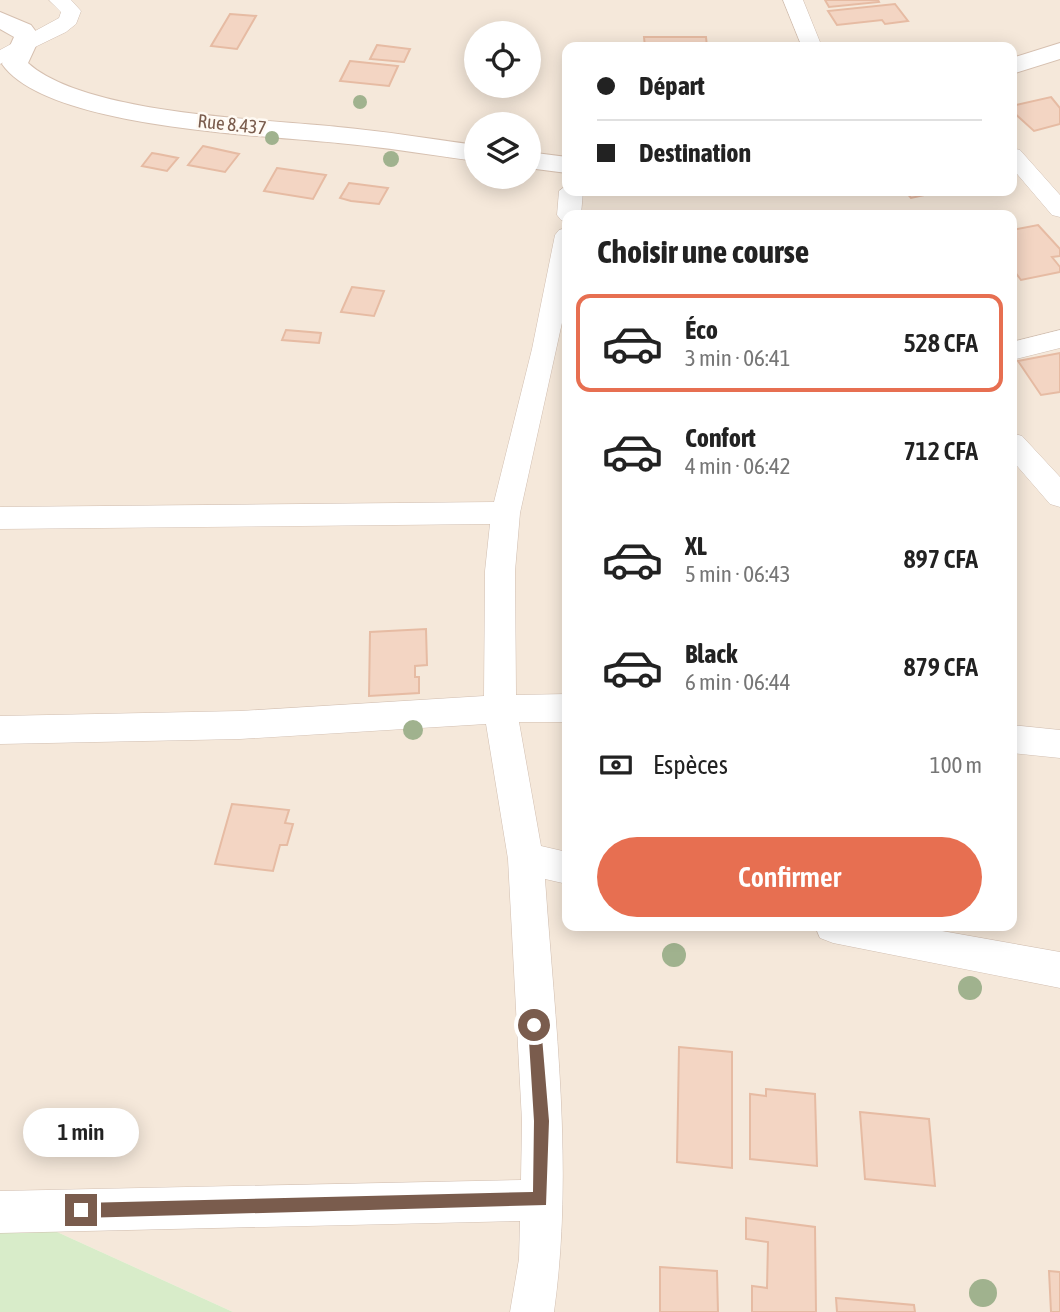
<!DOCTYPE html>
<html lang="fr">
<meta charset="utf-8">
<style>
body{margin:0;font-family:"Asap Condensed",sans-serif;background:#f2f2f2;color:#222;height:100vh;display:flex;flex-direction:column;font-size:26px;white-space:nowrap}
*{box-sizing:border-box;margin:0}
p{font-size:23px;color:#767676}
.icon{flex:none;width:38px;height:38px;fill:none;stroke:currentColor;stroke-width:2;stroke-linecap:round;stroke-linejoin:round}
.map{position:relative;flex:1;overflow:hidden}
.drawer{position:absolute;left:562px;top:210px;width:455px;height:721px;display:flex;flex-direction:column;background:#fff;border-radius:14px;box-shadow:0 4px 18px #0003}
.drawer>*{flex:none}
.guide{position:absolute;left:562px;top:42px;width:455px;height:154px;border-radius:14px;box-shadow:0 4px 18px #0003;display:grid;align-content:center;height:154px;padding:0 35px;background:#fff}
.fabs{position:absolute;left:464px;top:21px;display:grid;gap:14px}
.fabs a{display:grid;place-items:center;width:77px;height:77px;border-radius:50%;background:#fff;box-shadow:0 4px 18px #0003;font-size:35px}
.end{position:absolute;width:32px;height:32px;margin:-16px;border:9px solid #7a5c4d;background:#fff;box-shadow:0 0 0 4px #fff}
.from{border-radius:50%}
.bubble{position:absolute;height:49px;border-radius:24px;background:#fff;box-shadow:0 4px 18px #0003;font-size:23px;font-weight:600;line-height:49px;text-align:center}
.guide b{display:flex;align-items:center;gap:24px;height:66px;font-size:26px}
.guide b+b{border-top:2px solid #e0e0e0}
.guide i{width:18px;height:18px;background:#222}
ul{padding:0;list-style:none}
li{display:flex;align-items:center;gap:21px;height:98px;margin:0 14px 10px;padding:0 21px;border:4px solid transparent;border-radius:14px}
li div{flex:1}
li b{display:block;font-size:26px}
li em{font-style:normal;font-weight:600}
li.on{border-color:#e76f51}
li>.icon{width:63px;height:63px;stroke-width:1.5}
h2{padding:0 35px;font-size:32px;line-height:84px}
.pay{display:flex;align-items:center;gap:18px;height:77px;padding:0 35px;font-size:26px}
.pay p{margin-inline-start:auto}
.action{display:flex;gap:14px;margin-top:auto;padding:14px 35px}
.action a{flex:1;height:80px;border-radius:42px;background:#e76f51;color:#fff;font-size:28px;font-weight:600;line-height:80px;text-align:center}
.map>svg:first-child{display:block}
.residential{fill:#f5e8da;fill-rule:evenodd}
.green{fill:#d8ecc9}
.building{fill:#f3d5c3;stroke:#e6bba3;stroke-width:2}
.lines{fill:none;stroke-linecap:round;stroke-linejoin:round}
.minor-casing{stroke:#d1beb0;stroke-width:1}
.secondary-casing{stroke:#d6c0b0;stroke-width:2}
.minor{fill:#fff;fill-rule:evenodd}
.secondary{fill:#fff;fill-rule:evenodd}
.tree{fill:#a0b28e}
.route{fill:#7a5c4d}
.labels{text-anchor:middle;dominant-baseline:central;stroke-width:5;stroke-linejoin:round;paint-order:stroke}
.far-street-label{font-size:19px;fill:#7a5c4d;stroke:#fffaf3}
</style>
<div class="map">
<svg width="1060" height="1312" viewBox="0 0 1060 1312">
<rect width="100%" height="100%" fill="#fdf6ec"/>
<path class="residential" d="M0,0h1060v1312h-827l-233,-106zM476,33h52v53h-52zM567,47h445v144h-445zM476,124h52v53h-52zM567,215h445v711h-445z"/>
<path class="green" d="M0,1206l233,106h-233z"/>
<path class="building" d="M825,0h53l1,2 -50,5z
M895,4l13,17 -23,3 -3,-4 -45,5 -9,-14z
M230,14l26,2 -19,33 -26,-3z
M644,37h62l1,10h-62z
M377,45l33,4 -6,13 -34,-3z
M350,61l48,5 -9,20 -49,-5z
M1051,97l9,11v16l-26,7 -22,-20v-5z
M203,146l36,8 -14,18 -37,-7z
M152,153l6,1 20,4 -11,13 -25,-5z
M277,168l49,7 -13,24 -49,-8z
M349,183l39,5 -9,16 -28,-3 -11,-3z
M905,191h38l-32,7z
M1038,225l22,24v7l-8,1 8,10v5l-39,8 -9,-12v-38z
M352,287l32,4 -10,25 -33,-4z
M286,330l35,3 -2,10 -37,-3z
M1060,353v39l-19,3 -23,-34z
M426,629l1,36 -12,1v11h4v16l-50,3 1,-64z
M232,804l57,6 -4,13 8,1 -6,21h-7l-7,26 -58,-7z
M679,1047l53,5v116l-55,-6z
M766,1089l49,5 2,72 -67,-7v-65l16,2z
M860,1112l69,7 6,67 -70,-7z
M746,1218l69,9 1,85h-64v-26l15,2 1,-46 -22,-3z
M660,1267l57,4 1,41h-58z
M1049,1271l11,1v40h-9z
M836,1298l78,7 1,7h-78z"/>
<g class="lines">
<g class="minor-casing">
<path id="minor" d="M49,0h22l10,11 -5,13 -10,8 -66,32v-14l59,-32 2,-6z
M783,0h20l19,47h-20z
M1012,148l8,2 40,45v22l-8,-2 -40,-47z
M567,185v6h16l-2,24h-14v7l-6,-2 -4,-5 2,-24z
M567,228v72l-47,213 -5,58 1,124 51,-1v28h-48l22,124 26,6v32l-22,-5c10,144 29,290 9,433h-44l9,-53 1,-38 -520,12v-42l521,-11 1,-59 -14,-262 -22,-135 -246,15 -240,5v-28l240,-5 244,-15 1,-125 5,-47 -490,5v-22l494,-5 38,-153 23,-114 4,-5z
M1060,330v18l-48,12v-18z
M1012,433l10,3 38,41v30l-10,-3 -38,-44z
M1012,725l48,5v28l-48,-5z
M815,926h99l146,26v36l-227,-45 -13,-5z"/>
</g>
<g class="secondary-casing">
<path id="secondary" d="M0,12l31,13 9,12 -12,26c56,51 233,56 310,64 46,4 92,12 138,18v16c-46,-6 -92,-14 -138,-18 -76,-8 -292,-15 -336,-79l12,-27 -14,-8z
M1060,43v16l-48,15v-16z
M528,152l39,5v16l-39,-5z"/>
</g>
<use href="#minor" class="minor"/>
<use href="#secondary" class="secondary"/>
</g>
<g class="tree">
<circle cx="360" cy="102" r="7"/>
<circle cx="272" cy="138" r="7"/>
<circle cx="391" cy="159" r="8"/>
<circle cx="413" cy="730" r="10"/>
<circle cx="674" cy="955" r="12"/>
<circle cx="970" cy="988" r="12"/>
<circle cx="983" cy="1293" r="14"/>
</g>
<path class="route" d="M534,1018l7,7 8,96 -3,84 -465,13 -5,-2 -2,-6 2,-5 5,-2 452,-11 1,-71 -6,-96z"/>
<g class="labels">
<g class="far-street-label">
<text transform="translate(232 124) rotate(6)">Rue 8.437</text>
</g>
</g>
</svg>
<div class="fabs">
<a><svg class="icon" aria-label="locate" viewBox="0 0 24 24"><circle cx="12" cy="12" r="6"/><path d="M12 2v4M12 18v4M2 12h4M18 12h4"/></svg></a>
<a><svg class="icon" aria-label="layers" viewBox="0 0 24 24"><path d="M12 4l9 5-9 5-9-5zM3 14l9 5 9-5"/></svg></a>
</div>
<i class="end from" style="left:534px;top:1025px"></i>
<i class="end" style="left:81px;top:1210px"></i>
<div class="bubble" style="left:23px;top:1108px;width:116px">1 min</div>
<div class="guide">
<b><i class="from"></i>Départ</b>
<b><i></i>Destination</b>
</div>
<section class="drawer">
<h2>Choisir une course</h2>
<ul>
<li class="on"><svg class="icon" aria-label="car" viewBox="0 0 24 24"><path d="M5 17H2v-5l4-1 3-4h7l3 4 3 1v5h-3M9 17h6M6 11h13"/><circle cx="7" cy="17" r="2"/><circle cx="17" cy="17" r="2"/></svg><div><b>Éco</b><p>3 min · 06:41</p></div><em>528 CFA</em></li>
<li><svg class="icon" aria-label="car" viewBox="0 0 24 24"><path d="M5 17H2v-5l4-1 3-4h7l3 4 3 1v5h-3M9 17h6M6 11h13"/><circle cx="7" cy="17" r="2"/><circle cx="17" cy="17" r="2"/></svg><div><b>Confort</b><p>4 min · 06:42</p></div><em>712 CFA</em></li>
<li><svg class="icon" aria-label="car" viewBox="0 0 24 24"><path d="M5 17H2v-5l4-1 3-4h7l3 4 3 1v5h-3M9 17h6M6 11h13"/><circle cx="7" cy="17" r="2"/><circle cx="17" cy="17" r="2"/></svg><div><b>XL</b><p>5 min · 06:43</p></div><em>897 CFA</em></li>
<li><svg class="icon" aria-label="car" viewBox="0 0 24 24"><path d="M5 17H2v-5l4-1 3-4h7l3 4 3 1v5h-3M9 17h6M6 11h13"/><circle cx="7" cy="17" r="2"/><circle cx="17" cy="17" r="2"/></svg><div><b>Black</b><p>6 min · 06:44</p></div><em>879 CFA</em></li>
</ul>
<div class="pay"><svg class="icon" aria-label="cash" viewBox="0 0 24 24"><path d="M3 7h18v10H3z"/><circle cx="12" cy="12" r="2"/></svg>Espèces<p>100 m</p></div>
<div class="action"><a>Confirmer</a></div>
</section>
</div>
